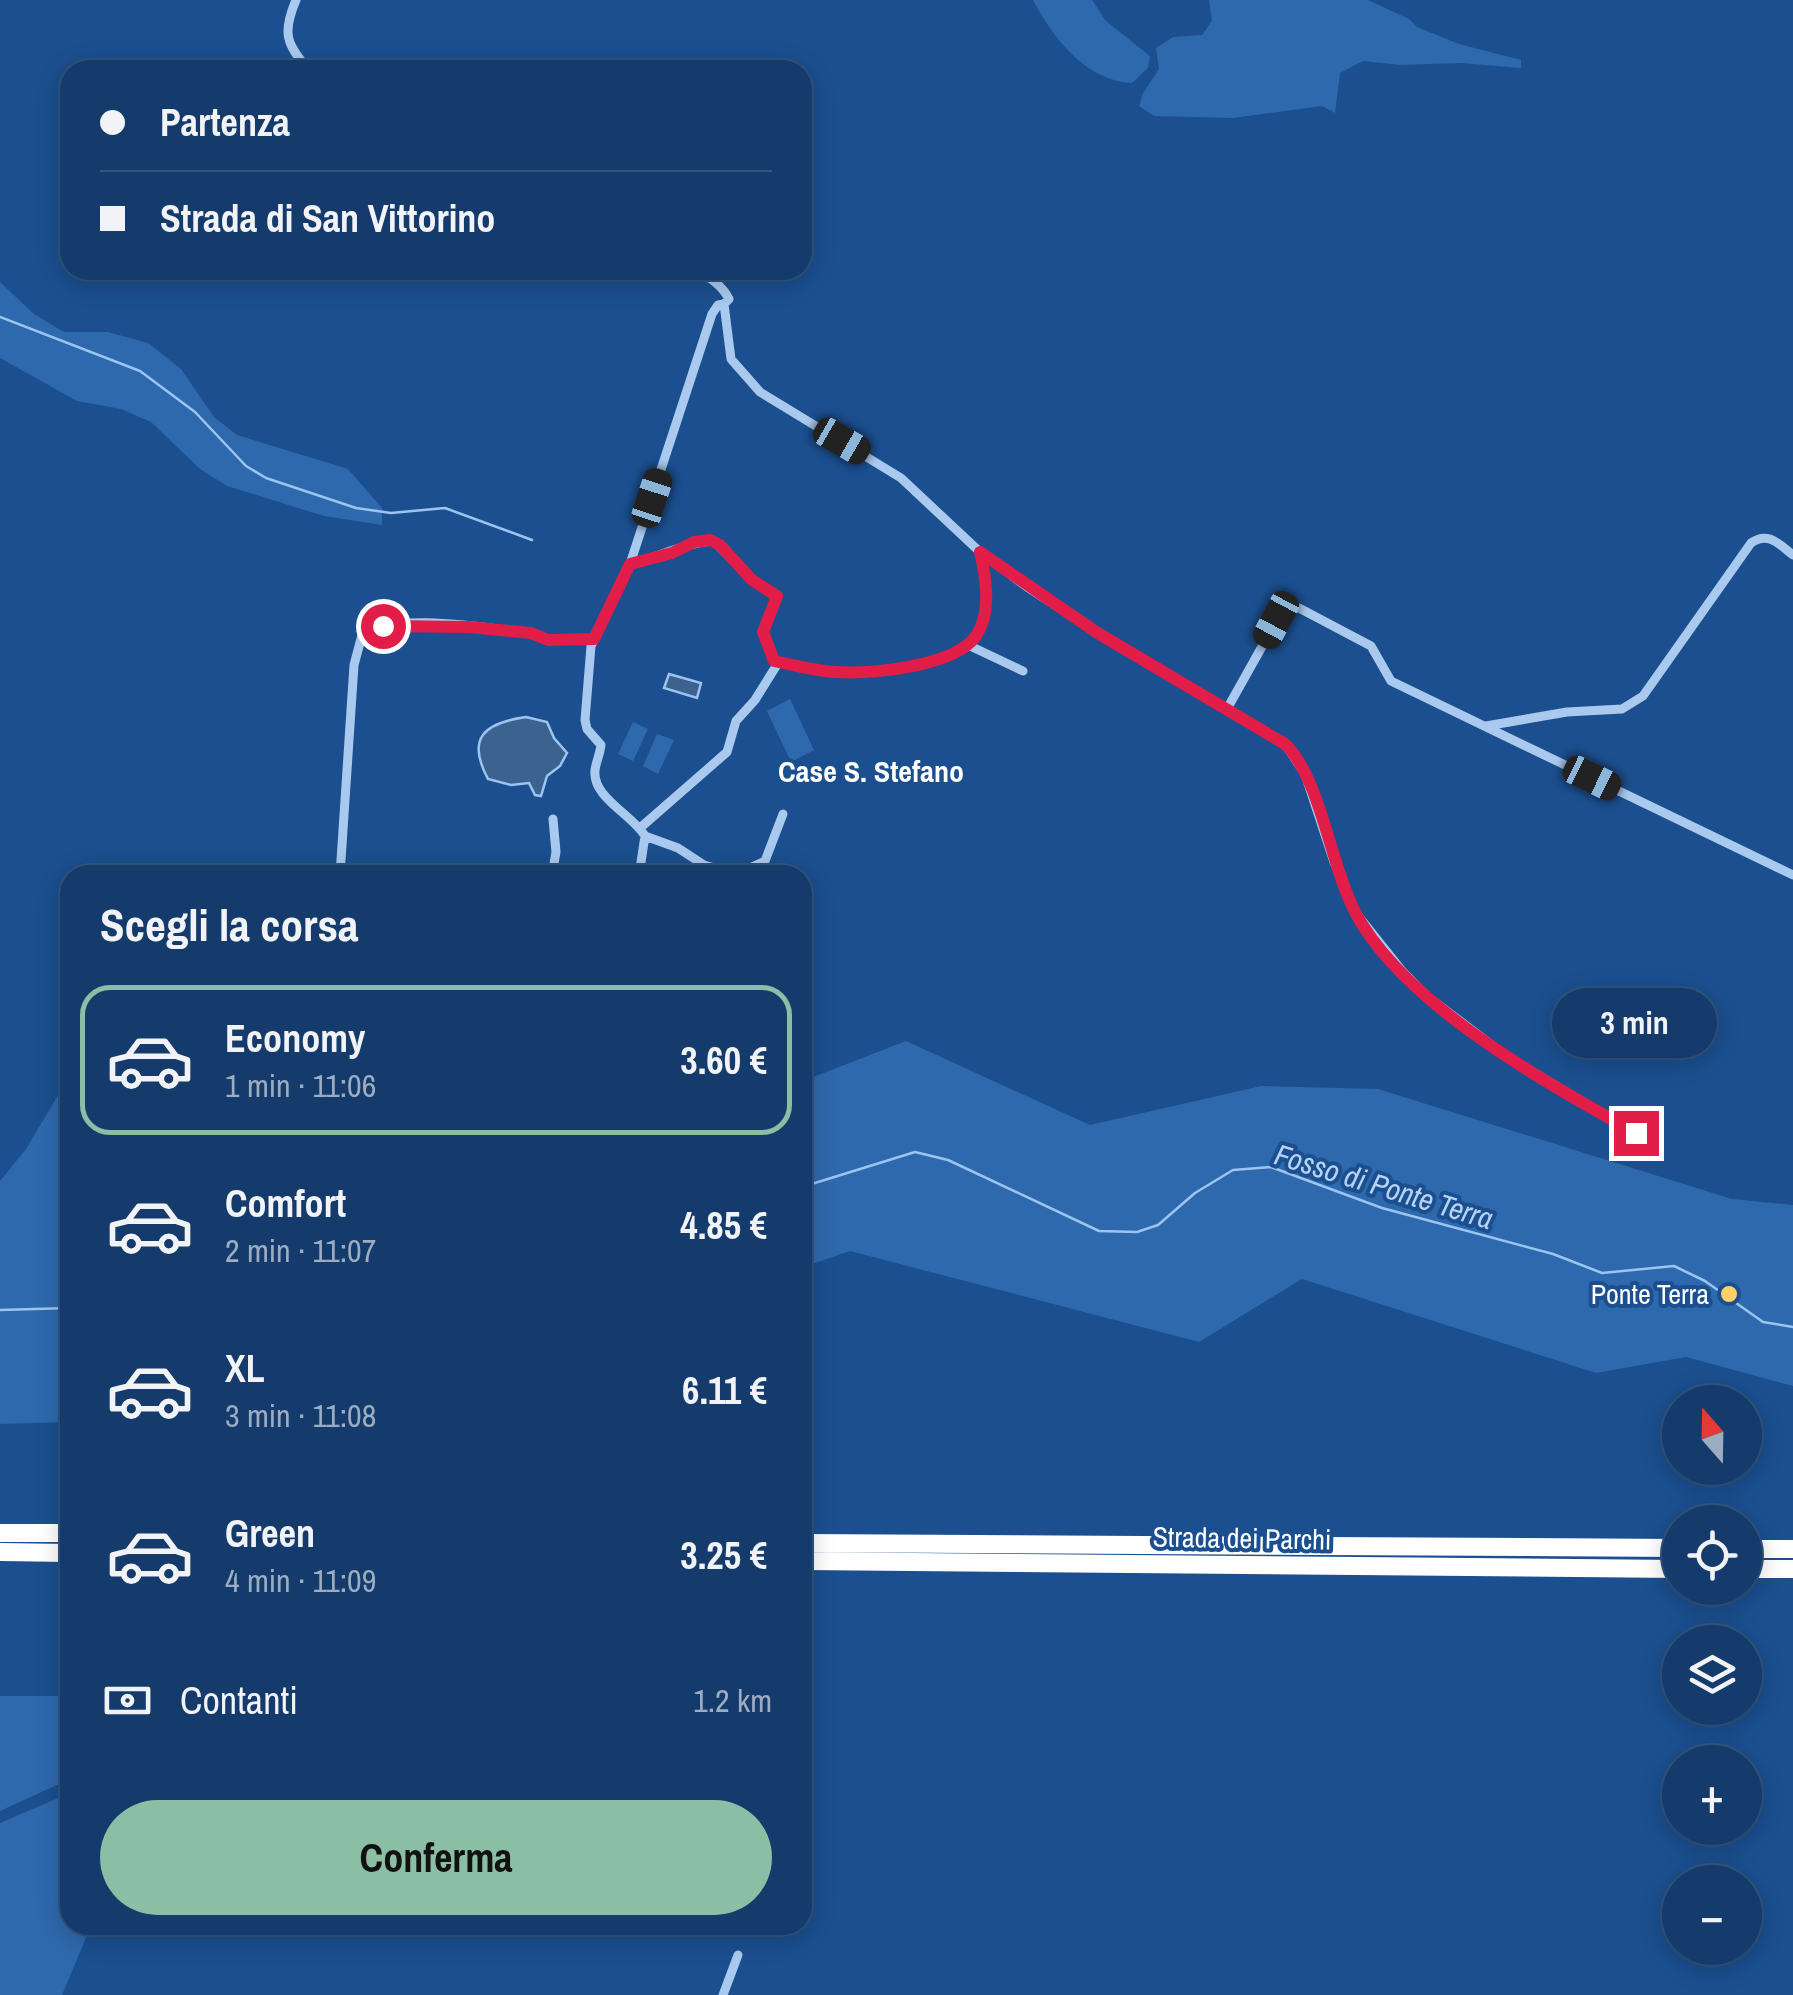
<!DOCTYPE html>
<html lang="it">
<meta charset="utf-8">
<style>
body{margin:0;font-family:"Archivo Narrow",sans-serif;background:#214673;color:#f1f3f6;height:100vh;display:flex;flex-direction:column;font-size:38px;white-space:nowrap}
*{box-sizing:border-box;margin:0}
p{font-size:32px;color:#9dadc1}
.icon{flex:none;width:55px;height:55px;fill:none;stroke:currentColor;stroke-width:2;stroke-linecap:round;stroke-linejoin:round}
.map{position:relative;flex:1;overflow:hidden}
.sheet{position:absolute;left:60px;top:865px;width:752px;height:1070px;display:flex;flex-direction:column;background:#143b6b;border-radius:30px;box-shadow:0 5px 25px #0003,0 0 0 2px #33557e}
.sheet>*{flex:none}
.banner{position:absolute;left:60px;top:60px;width:752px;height:220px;border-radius:30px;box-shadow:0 5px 25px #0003,0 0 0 2px #33557e;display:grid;align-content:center;height:220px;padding:0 40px;background:#143b6b}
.needle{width:65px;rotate:340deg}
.tools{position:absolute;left:1662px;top:1385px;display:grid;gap:20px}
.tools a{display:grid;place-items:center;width:100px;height:100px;border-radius:50%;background:#143b6b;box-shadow:0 5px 25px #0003,0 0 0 2px #33557e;font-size:50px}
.end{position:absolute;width:45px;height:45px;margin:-22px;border:12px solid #e11d48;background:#fff;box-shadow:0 0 0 5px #fff}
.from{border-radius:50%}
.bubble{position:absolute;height:70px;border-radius:35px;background:#143b6b;box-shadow:0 5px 25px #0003,0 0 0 2px #33557e;font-size:32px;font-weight:700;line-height:70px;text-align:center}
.car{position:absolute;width:30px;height:60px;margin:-30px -15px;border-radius:12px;box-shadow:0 0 8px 2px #0007;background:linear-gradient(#222 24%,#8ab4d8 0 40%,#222 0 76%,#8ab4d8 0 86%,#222 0)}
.banner b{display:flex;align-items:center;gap:35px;height:95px;font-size:38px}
.banner b+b{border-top:2px solid #33557e}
.banner i{width:25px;height:25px;background:#f1f3f6}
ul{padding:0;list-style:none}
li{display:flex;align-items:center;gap:30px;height:150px;margin:0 20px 15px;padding:0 20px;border:5px solid transparent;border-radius:30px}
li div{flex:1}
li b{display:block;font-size:38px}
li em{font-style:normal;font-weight:700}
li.selected{border-color:#8abfa5}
li>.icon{width:90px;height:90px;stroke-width:1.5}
h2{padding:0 40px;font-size:45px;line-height:120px}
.pay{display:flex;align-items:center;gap:25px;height:110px;padding:0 40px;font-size:38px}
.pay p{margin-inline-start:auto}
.button{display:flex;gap:20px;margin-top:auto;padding:20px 40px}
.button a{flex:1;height:115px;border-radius:60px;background:#8abfa5;color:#111;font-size:40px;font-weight:700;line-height:115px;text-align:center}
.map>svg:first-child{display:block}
.green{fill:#2e69ad}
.water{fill:#3c6290;stroke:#9cc4f0;stroke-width:2.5}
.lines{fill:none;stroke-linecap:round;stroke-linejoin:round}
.stream{stroke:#9cc4f0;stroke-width:2.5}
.street{stroke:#a9c9ee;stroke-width:9}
.highway{stroke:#fff;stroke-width:18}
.route{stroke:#e11d48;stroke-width:12}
.poi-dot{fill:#ffd166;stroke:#1b4f8f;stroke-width:4}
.labels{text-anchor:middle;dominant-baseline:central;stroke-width:8;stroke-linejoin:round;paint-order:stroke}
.poi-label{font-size:28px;fill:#fff;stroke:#1b4f8f;text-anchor:end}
.street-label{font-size:28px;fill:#fff;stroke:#1b4f8f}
.neighbourhood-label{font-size:30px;font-weight:bold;fill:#fff;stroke:#1b4f8f}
.water-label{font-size:30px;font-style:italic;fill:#b5d3f5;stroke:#1b4f8f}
</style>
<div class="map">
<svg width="1793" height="1995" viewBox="0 0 1793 1995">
<rect width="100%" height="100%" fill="#1b4f8f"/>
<path class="green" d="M1033,0h59l14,21 44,35 -2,12 -16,15c-46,-2 -79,-45 -99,-83z
M1209,0h159l41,19 8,8 42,17 62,16v8l-60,-5 -61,2 -37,-4 -23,12 -5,40 -13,-7 -89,12 -79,-2 -15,-10 4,-13 16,-24 -3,-21 17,-11 29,-2 10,-14z
M0,282l34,32 30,18h44l40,11 33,26 33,48 23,18 111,34 34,39v17l-58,-9 -97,-30 -27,-17 -49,-47 -30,-13 -44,-8 -77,-43z
M790,699l24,51 -23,12 -24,-51z
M633,722l15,7 -15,32 -15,-7z
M657,734l17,6 -16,34 -15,-8z
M906,1041l184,84 171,-39 117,3 354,110 61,6v181l-107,-29 -90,16 -294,-94 -103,63 -349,-91 -47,16v-186z
M70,1075v347l-70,2v-243l26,-32z
M0,1696h70v83l-70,32z
M70,1793v132h20l-2,8 -26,62h-62v-172z"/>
<path class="water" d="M669,674l32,9 -4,15 -33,-10z
M526,717l21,5 7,16 13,15 -7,13 -13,10 -6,20 -6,-1 -6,-12 -18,2 -23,-6c-22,-41 -4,-56 38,-62z"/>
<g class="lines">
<path class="stream" d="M0,317l140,54 55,41 51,54 20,12 90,30 35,5 54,-5 87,32
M802,1187l113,-35 33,8 151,71 38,1 21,-7 37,-32 38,-23 38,-3 111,41 171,46 49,19 72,-7 31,15 58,41 30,5
M0,1310l70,-2"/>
<path class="street" d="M296,0c-14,33 -10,44 13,70
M697,270c13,8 25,15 32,29l-5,5 7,55 29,33 141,86 79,74 47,35 82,53 176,104 20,30 29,88 22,51 47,59 24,24 78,59 130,78
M630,564c22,-5 69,-26 85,-22l37,38 25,16 -14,36 11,29c19,4 41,10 61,11 33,2 112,-5 135,-29 21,-22 18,-61 11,-89
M968,645l55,26
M1227,709l51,-91 10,-9 11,-1 72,38 20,35 402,194
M1486,726l81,-14 55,-3 21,-13 108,-153c17,-12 28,1 42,12
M640,828l87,-76 9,-31 19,-21 23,-37
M645,836l33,12 26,17 14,4 25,2 22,-10 18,-47
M340,875l14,-210 8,-30c32,-24 129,-6 169,-2l16,7 47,-1
M552,875l4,-23 -3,-33
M639,875l6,-39c-13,-22 -53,-38 -50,-66 1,-8 5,-16 6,-25l-14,-16 -2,-9 6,-74 39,-82 82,-250 6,-9 6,-1
M723,1995l15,-40"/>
<path class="highway" d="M0,1533h70
M802,1543l878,5
M1745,1549h48
M0,1552l70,1
M802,1561l878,8
M1745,1569h48"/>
</g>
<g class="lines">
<path class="route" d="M383,626l86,1 62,6 17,7 46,-1 36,-75 42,-11 22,-11 16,-2 10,5 32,35 25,16 -14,36 11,29c19,4 42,10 62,11 35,2 118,-5 140,-36 16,-24 10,-58 4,-84l116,80 189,112c36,35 45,120 70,168 49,93 192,171 281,221"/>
</g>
<circle class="poi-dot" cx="1729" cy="1294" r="10"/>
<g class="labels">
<g class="poi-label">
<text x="1709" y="1294">Ponte Terra</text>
</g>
<g class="street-label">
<text transform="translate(1242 1538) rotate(1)">Strada dei Parchi</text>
</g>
<g class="neighbourhood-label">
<text x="871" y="771">Case S. Stefano</text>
</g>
<g class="water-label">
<text transform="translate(1384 1186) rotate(17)">Fosso di Ponte Terra</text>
</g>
</g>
</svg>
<div class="tools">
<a><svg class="needle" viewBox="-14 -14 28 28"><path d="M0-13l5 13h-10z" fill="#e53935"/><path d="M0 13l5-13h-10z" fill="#9dadc1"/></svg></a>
<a><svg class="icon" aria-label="locate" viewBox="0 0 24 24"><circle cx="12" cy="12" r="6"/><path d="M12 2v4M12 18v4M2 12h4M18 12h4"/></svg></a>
<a><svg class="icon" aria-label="layers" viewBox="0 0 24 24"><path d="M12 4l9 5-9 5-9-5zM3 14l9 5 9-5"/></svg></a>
<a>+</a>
<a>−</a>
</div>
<i class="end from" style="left:383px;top:626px"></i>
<i class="end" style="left:1636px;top:1133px"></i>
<div class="bubble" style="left:1552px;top:988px;width:165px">3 min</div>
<i class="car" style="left:842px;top:441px;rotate:120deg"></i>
<i class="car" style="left:652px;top:498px;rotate:18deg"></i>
<i class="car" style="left:1276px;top:620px;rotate:208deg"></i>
<i class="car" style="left:1592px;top:778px;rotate:116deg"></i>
<div class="banner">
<b><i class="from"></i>Partenza</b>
<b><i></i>Strada di San Vittorino</b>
</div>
<section class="sheet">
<h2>Scegli la corsa</h2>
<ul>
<li class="selected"><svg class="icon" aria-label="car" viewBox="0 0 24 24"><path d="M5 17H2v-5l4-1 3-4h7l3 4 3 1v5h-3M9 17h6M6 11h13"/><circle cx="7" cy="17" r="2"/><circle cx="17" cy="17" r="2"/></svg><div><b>Economy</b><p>1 min · 11:06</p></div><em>3.60 €</em></li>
<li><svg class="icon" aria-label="car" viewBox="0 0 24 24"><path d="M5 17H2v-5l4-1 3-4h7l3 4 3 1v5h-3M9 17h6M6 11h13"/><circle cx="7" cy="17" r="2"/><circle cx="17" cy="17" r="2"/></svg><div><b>Comfort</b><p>2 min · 11:07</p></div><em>4.85 €</em></li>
<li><svg class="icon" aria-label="car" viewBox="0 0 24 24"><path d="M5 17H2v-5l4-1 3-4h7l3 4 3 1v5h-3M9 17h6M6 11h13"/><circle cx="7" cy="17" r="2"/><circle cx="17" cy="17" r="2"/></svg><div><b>XL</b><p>3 min · 11:08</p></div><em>6.11 €</em></li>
<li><svg class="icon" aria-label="car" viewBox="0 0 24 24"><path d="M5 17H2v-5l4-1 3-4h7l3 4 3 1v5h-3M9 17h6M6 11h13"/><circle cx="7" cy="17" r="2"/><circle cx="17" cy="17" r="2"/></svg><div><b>Green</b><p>4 min · 11:09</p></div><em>3.25 €</em></li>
</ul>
<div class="pay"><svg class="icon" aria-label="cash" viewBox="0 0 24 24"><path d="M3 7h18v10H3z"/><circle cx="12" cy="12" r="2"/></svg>Contanti<p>1.2 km</p></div>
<div class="button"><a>Conferma</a></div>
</section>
</div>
